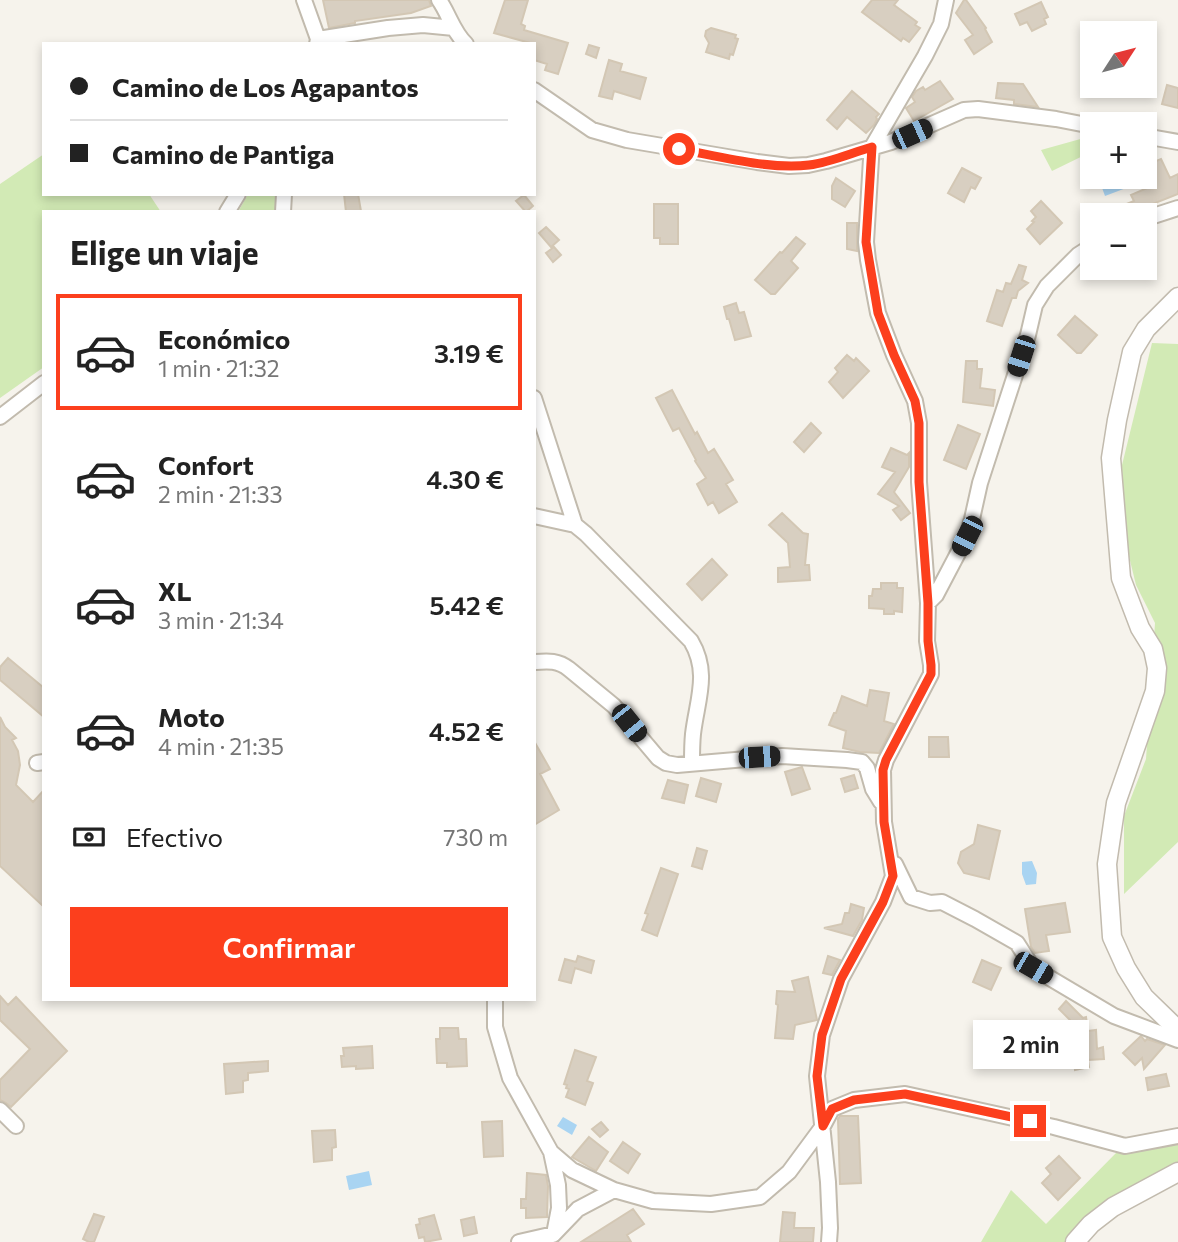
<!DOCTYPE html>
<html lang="es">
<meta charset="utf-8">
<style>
body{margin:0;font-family:Commissioner,sans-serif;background:#f6f6f6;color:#222;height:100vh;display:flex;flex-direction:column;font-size:26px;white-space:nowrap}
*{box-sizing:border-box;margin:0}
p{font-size:23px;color:#767676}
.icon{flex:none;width:38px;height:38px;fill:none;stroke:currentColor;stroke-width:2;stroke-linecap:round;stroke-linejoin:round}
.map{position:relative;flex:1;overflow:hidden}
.drawer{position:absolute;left:42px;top:210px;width:494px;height:791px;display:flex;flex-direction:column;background:#fff;border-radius:0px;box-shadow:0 4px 10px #0003}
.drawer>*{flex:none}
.hud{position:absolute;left:42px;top:42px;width:494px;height:154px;border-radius:0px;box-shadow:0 4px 10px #0003;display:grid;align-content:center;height:154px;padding:0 28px;background:#fff}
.needle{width:46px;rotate:54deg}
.controls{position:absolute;left:1080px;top:21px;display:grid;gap:14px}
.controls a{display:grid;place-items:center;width:77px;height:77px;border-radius:0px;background:#fff;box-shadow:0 4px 10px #0003;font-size:35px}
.end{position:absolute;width:32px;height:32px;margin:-16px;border:9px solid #fc3f1d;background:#fff;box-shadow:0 0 0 4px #fff}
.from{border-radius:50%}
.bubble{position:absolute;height:49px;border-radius:0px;background:#fff;box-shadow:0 4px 10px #0003;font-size:23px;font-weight:600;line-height:49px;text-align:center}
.car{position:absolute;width:21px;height:42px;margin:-21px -10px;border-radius:9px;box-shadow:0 0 5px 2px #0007;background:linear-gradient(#222 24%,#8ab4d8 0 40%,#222 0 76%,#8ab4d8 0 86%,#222 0)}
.hud b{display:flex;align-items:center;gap:24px;height:66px;font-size:26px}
.hud b+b{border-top:2px solid #e0e0e0}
.hud i{width:18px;height:18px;background:#222}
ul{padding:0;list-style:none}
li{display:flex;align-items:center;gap:21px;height:116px;margin:0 14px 10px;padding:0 14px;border:4px solid transparent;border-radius:0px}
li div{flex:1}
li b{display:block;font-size:26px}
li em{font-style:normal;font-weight:600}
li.active{border-color:#fc3f1d}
li>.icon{width:63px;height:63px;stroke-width:1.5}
h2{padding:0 28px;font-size:32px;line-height:84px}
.pay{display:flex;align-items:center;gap:18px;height:77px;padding:0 28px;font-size:26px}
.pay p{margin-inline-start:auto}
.action{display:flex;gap:14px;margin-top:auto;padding:14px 28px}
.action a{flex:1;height:80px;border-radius:0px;background:#fc3f1d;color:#fff;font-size:28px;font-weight:600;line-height:80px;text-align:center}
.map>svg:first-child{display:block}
.green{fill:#d2eab5}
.water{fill:#a9d4f2}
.building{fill:#d8cfc1;stroke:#d3c7b4;stroke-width:2}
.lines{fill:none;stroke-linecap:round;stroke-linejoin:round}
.minor-casing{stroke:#c2bbae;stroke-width:18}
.tertiary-casing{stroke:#c2bbae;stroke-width:21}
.minor{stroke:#fff;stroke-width:14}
.tertiary{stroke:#fff;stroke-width:18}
.route{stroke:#fc3f1d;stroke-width:9}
</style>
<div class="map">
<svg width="1178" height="1242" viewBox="0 0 1178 1242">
<rect width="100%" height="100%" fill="#f6f3ec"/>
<path class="green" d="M1084,138l7,14 -39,19 -11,-21z
M44,154v40h105l12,18h-117v155l-44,31v-214z
M248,194h29v18h-39z
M1152,343l26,1v498l-54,52v-78l22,-57 9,-136 -19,-38 -13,-53 -1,-67z
M1178,1145v17l-84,47 -27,33h-86l30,-52 35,34 70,-71z"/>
<path class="water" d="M1120,177h10l4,8 -29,11 -4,-11z
M1032,861l5,12 -1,11 -10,1 -4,-11v-12z
M563,1117l14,8 -5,10 -15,-9z
M369,1171l3,14 -23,5 -3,-14z"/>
<path class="building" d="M323,0h106l2,6 -20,7 -56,8v2l-26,5z
M505,0h23l-7,24 4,2 -1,4 44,13 -10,31 -13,-4 2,-6 -13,-4v-16l-40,-11z
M872,0h26l-4,5 23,17 -2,3 5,3 -11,14 -6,-4 -2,3 -39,-29z
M964,0h2l20,28 -1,1 7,13 -18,12 -9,-14 8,-5 -17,-22z
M1041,2l7,15 -4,2 2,5 -14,7 -5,-9 -7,3 -5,-11z
M711,28l25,7 -1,3 3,1 -5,16 -3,-1 -1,5 -23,-7 3,-9 -4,-7 1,-5z
M589,45l10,3 -3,10 -10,-4z
M609,60l13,4 -2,7 26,7 -6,21 -26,-8 -2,8 -13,-3z
M940,81l13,18 -39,22 -8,-13 9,-6 -3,-5 4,-6 7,-4 2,3z
M998,83l25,1 15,23 -24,-3v-4l-18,-2z
M1167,85l11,3v20l-16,-4z
M852,91l27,23 -3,3 1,2 -3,6 -8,8 -19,-16 -10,12 -10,-9z
M1161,159l9,19 8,-4v20l-53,21h-25l34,-14 -3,-6 21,-9 -8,-20z
M962,168l19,10 -6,11 -4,-2 -7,15 -16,-9z
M836,178l19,13 -10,16 -13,-8v-13z
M344,194h14l3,17 -15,1z
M524,195l9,11 -7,6 -10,-11z
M1041,201l21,22 -22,21 -13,-15 7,-7 -2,-1 4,-4 -5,-6z
M654,204h24v40h-18v-6h-6z
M847,223h10v28l-10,-2z
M546,227l13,13 -8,7 -12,-14z
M796,237l9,7 -14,17 7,7 -23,26h-4l-16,-14 25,-28 2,1z
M554,247l7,8 -8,7 -7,-9z
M1019,265l7,2 -4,13 6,3 -10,8 -2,7h-4l-10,28 -15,-5 10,-31 6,2 3,-9 5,1z
M736,303l3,10 5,-1 7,24 -16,4 -6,-21h-2l-3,-12z
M1075,316l22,19 -16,18h-4l-19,-18z
M847,355l7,6 2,-3 13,13 -26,27 -14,-16 9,-10 -3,-4z
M966,361h11v8h5l-2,19 15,2 -2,16 -30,-4z
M672,390l23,44 2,-2 11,21 6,-4 19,31 -7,4 11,18 -18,11 -6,-11 -5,3 -11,-21 9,-6 -11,-17 1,-1 -17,-32 -6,3 -17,-33z
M811,423l10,10 -17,19 -10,-10z
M958,425l22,9 -14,35 -22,-9z
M891,448l16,7 2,-2v14l-15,25 16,21 -9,7 -8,-10 6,-4 -21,-12 17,-22 -13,-5z
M782,513l21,20 5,1 -3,31h4l1,15 -32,2v-14l12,-1 -2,-24 -19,-18z
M712,559l15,16 -25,25 -15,-16z
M881,583h16v5h6l-1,24 -8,-1v3h-10v-5l-15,-1v-12h3l1,-7h8z
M8,658l36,30v29l-44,-37v-13z
M870,690l19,3 -5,28 10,3 -15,29 -19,-1 -17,-4 3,-17 -17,-6 5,-12h2l6,-17 25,10z
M0,717l5,10 11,11 -4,2 6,11 2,14 -4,20 17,17 11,-12v117l-44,-41z
M929,737h19l1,20h-20z
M534,741l16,28 -10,5 19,36 -25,15z
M802,767l8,22 -18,6 -7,-23z
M854,775l4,13 -13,4 -4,-13z
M701,778l20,6 -5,18 -20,-6z
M668,780l20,5 -4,18 -22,-5z
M978,825l22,6 -11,48 -25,-6 -6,-10 3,-11 13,-8z
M697,848l10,3 -5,18 -10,-3z
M661,868l17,6 -21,62 -15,-6 6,-16 -3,-1z
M1065,903l5,29 -24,3 3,16 -14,2 -4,-6 -6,-38z
M851,904l13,4 -2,12 -9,16 -29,-8 18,-4 3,-11h4z
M578,956l16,5 -3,12 -16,-5 -4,15 -12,-3 6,-21 11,3z
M828,956l12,4 -8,15 -9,-2z
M982,960l19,8 -10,22 -18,-8z
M808,977l9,43 -22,5 -2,14 -18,-1 3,-33 -2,-1 1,-13 18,1 -3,-11z
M0,996l8,9 8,-8 51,54 -56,56 -5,-4 -6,-3v-20l30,-31 -30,-29z
M1066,1001l17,17 3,-1 2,14 8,-1 1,19 6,-2 1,12 -16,1 1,7 -14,3 -1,-10 -2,1 -2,-41 -11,-11z
M440,1028h18l1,11h7l1,27 -20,1v-4h-10l-1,-24h4z
M1141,1036l4,5 2,-2 18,6 -21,24 -2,-11 -7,7 -12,-12z
M372,1046l1,22 -17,1v-3l-14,1 -1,-11h3l-1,-8z
M575,1050l21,7 -9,24 6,2 -8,22 -19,-8 3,-8 -3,-1 1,-3 -3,-1z
M268,1061v10l-20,2v7l-5,1v11l-17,2 -2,-30z
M1166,1074l3,12 -21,4 -2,-12z
M858,1116l3,67 -21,1 -2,-65 2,-3z
M502,1121l1,35 -19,1 -2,-35z
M601,1122l7,8 -8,7 -8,-8z
M335,1130l1,17 -4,1v12l-18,2 -2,-31z
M589,1137l19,15 -12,19 -24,-14z
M623,1142l17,12 -12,19 -18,-12z
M1059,1156l21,22 -22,22 -16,-17 9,-9 -5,-6z
M527,1173l19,2 2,11 -1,31 -21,1v-10h-5v-9h5z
M633,1209l11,15 -17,11 4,7h-50z
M783,1212l12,1 -1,15h20l-1,14h-33z
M94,1214l10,3 -10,25h-5l-6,-3z
M434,1215l7,24 -16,3 -1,-5 -5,1 -3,-13 4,-1 -1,-5z
M474,1217l3,16 -13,3 -3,-16z"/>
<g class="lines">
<g class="minor-casing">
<path id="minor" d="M304,0l14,39 -1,5
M439,0c10,14 14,32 27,44
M318,39l70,-11 35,-3 31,3
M534,90l58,40 35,10 130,22 32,4 19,-1 18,-4 65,-19 73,-32 14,-1 78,10 36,7
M1144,136l34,6
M227,212l11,-18
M283,212l1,-18
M1144,219l34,-11
M534,398l41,127
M0,417l44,-34
M534,516l41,9 11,9 105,107c19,32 6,59 2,93 -1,10 -1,19 -1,29
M928,603l8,-8 31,-59 5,-17 8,-36 48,-148 7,-30 12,-19 31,-31 14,-9
M534,662c14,-1 24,-2 35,7l45,37 44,52 8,5 11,2 105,-9 65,4 15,2 5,6 6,21 8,13
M37,763l7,-1
M895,864l16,33 19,6 12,-1 33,17 42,24 16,25 81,48 64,24
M495,999v28l15,51 41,74 7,33 1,23 -5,26
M0,1110l16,16
M551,1152l21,18 42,20 39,11 58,3 49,-7 29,-25 34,-46 9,-17 22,-9 51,-6 149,33 71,19 53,-10
M553,1235l25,-26 36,-19
M519,1242l35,-8
M829,1242l1,-14 -2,-46 -11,-106 5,-41 19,-56 42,-77 10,-26 -9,-54 -1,-52 3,-10 45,-86v-9l-4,-24 1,-38 -9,-121v-59l-4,-22 -21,-46 -16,-42 -10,-53 -2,-18 5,-83 1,-12 53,-91 16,-32 5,-24"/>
</g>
<g class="tertiary-casing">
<path id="tertiary" d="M1178,297l-32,32 -14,23 -15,68 -6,38 10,120 19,50 13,21 4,19 -2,23 -39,112 -9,61 5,73 14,31 18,29 34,33
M1075,1242l16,-18 22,-17 65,-35"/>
</g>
<use href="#minor" class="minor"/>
<use href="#tertiary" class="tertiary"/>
</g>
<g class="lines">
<path class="route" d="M679,149c39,7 91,21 130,16 22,-3 42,-12 63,-18l-6,95 12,71 16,42 21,46 4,22v59l9,121v38l3,24v9l-45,86 -3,10 1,52 9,54 -10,26 -42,77 -19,56 -5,41 6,50 9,-17 22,-9 51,-6 125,27"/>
</g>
</svg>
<div class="controls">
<a><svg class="needle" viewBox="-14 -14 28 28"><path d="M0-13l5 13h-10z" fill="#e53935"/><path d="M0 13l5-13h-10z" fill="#767676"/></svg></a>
<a>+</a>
<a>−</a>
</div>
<i class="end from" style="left:679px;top:149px"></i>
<i class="end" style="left:1030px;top:1121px"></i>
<div class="bubble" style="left:973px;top:1020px;width:116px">2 min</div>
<i class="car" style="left:912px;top:134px;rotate:66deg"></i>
<i class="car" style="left:1021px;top:356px;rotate:198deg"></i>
<i class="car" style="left:967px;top:536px;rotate:207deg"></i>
<i class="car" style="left:629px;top:723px;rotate:141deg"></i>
<i class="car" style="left:759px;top:757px;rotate:86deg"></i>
<i class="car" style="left:1033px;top:968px;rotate:120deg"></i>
<div class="hud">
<b><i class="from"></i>Camino de Los Agapantos</b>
<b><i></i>Camino de Pantiga</b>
</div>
<section class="drawer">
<h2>Elige un viaje</h2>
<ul>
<li class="active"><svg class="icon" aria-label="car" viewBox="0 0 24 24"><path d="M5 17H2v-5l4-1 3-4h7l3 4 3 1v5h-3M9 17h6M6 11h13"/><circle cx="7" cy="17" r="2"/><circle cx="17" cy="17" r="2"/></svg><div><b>Económico</b><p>1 min · 21:32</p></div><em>3.19 €</em></li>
<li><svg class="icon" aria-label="car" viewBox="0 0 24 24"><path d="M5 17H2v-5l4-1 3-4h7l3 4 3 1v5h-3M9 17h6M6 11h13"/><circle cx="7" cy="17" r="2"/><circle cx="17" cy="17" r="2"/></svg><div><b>Confort</b><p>2 min · 21:33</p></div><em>4.30 €</em></li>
<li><svg class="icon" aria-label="car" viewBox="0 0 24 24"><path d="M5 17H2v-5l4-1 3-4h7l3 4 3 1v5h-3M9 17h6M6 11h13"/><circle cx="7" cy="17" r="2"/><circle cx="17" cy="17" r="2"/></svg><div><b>XL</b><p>3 min · 21:34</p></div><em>5.42 €</em></li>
<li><svg class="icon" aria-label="car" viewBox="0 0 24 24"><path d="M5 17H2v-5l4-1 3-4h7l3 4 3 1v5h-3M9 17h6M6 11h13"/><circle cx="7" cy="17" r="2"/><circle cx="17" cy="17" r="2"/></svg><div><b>Moto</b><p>4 min · 21:35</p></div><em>4.52 €</em></li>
</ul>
<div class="pay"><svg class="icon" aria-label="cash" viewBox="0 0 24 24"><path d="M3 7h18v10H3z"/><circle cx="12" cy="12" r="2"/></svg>Efectivo<p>730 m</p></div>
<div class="action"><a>Confirmar</a></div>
</section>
</div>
